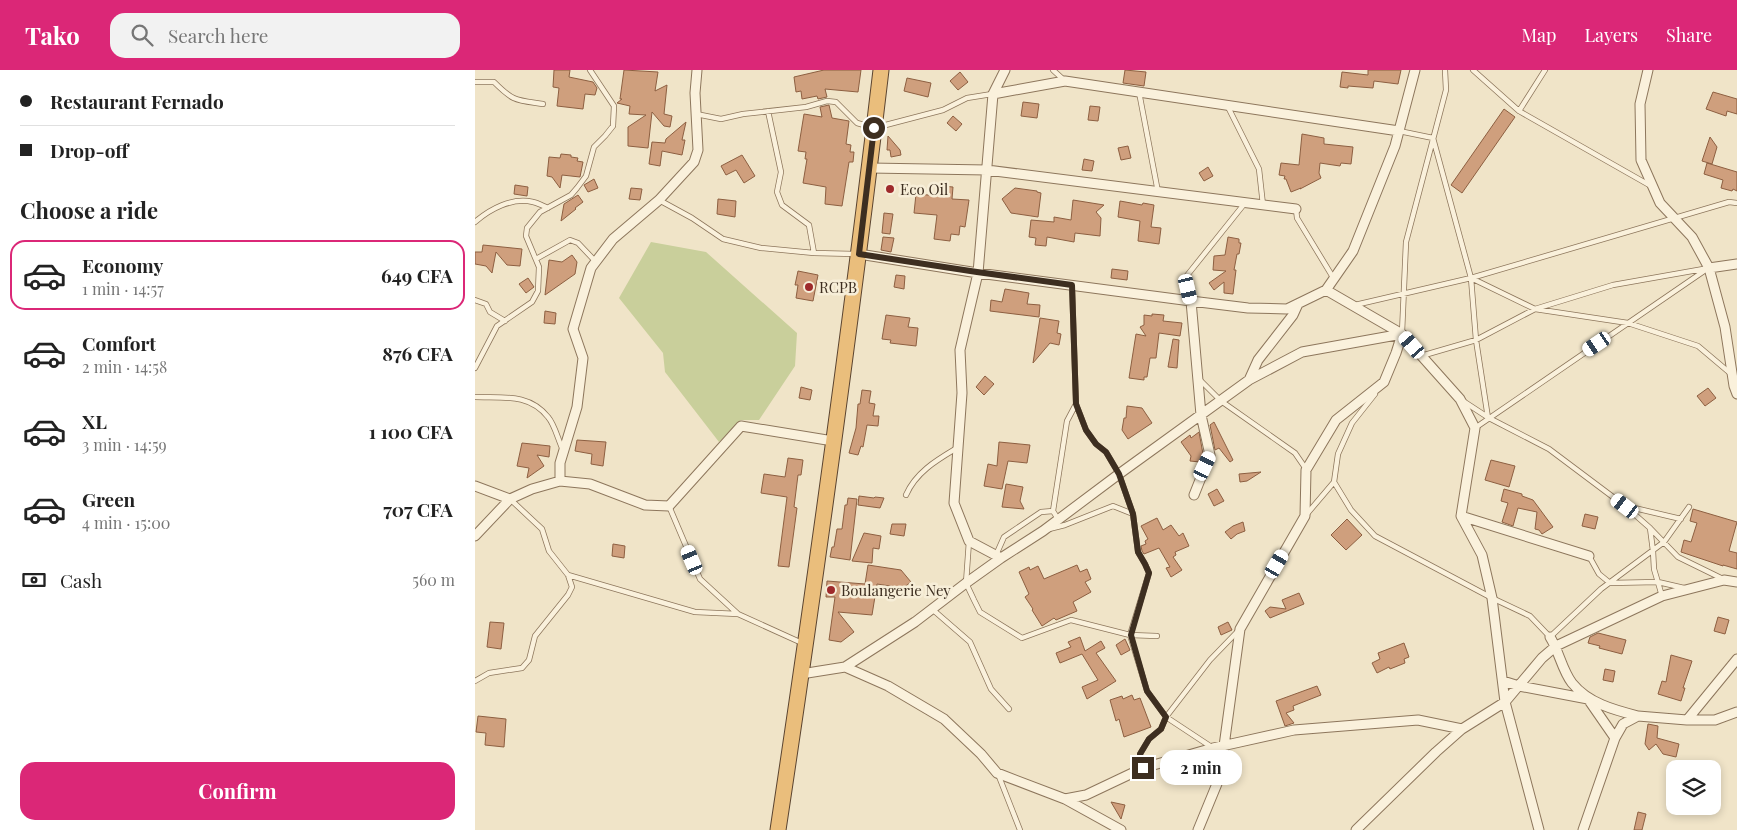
<!DOCTYPE html>
<meta charset="utf-8">
<style>
body{margin:0;font-family:"Playfair Display",serif;background:#f2f2f2;color:#222;height:100vh;display:flex;flex-direction:column;font-size:19px;white-space:nowrap}
*{box-sizing:border-box;margin:0}
p{font-size:16px;color:#767676}
.icon{flex:none;width:28px;height:28px;fill:none;stroke:currentColor;stroke-width:2;stroke-linecap:round;stroke-linejoin:round}
.map{position:relative;flex:1;overflow:hidden}
.sheet{display:flex;flex-direction:column;background:#fff;width:475px}
.sheet>*{flex:none}
.banner{display:grid;align-content:center;height:110px;padding:0 20px;background:#fff}
.controls{position:absolute;left:1191px;top:690px;display:grid;gap:10px}
.controls a{display:grid;place-items:center;width:55px;height:55px;border-radius:10px;background:#fff;box-shadow:0 2px 8px #0003;font-size:25px}
.end{position:absolute;width:22px;height:22px;margin:-11px;border:6px solid #3d2e20;background:#fff;box-shadow:0 0 0 2px #fff}
.from{border-radius:50%}
.bubble{position:absolute;height:35px;border-radius:15px;background:#fff;box-shadow:0 2px 8px #0003;font-size:16px;font-weight:700;line-height:35px;text-align:center}
.car{position:absolute;width:15px;height:30px;margin:-15px -8px;border-radius:6px;box-shadow:0 0 4px 1px #0007;background:linear-gradient(#fff 24%,#345 0 40%,#fff 0 76%,#345 0 86%,#fff 0)}
.banner b{display:flex;align-items:center;gap:18px;height:48px;font-size:19px}
.banner b+b{border-top:1px solid #e0e0e0}
.banner i{width:12px;height:12px;background:#222}
ul{padding:0;list-style:none}
li{display:flex;align-items:center;gap:15px;height:70px;margin:0 10px 8px;padding:0 10px;border:2px solid transparent;border-radius:15px}
li div{flex:1}
li b{display:block;font-size:19px}
li em{font-style:normal;font-weight:700}
li.active{border-color:#db2777}
li>.icon{width:45px;height:45px;stroke-width:1.5}
h2{padding:0 20px;font-size:22px;line-height:60px}
.pay{display:flex;align-items:center;gap:12px;height:55px;padding:0 20px;font-size:19px}
.pay p{margin-inline-start:auto}
.cta{display:flex;gap:10px;margin-top:auto;padding:10px 20px}
.cta a{flex:1;height:58px;border-radius:15px;background:#db2777;color:#fff;font-size:20px;font-weight:700;line-height:58px;text-align:center}
header{display:flex;align-items:center;gap:30px;box-sizing:border-box;height:70px;padding:0 25px;background:#db2777;color:#fff}
header strong{font-size:24px}
nav{display:flex;gap:28px;margin-inline-start:auto;font-size:18px}
.search{width:350px;height:45px;background:#f2f2f2;display:flex;align-items:center;gap:12px;box-sizing:border-box;padding:0 18px;border-radius:15px;color:#767676;font-size:19px}
main{display:flex;flex:1;min-height:0}
.map>svg:first-child{display:block}
.green{fill:#c9cf9b}
.building{fill:#cf9f7d;stroke:#8d5f41}
.lines{fill:none;stroke-linecap:round;stroke-linejoin:round}
.service-casing{stroke:#8d765c;stroke-width:6}
.minor-casing{stroke:#8d765c;stroke-width:11}
.trunk-casing{stroke:#5b4430;stroke-width:17}
.service{stroke:#faf1dc;stroke-width:4.5}
.minor{stroke:#faf1dc;stroke-width:9}
.trunk{stroke:#eabe7c;stroke-width:15}
.route{stroke:#3d2e20;stroke-width:6}
.poi-dot{fill:#9e2a2b;stroke:#f7eed8;stroke-width:2}
.labels{text-anchor:middle;dominant-baseline:central;stroke-width:5;stroke-linejoin:round;paint-order:stroke}
.poi-label{font-size:15px;fill:#3d2e20;stroke:#f7eed8;text-anchor:start}
</style>
<header>
<strong>Tako</strong>
<div class="search"><svg class="icon" aria-label="search" viewBox="0 0 24 24"><circle cx="10" cy="10" r="6"/><path d="M15 15l6 6"/></svg>Search here</div>
<nav><a>Map</a><a>Layers</a><a>Share</a></nav>
</header>
<main>
<section class="sheet">
<div class="banner">
<b><i class="from"></i>Restaurant Fernado</b>
<b><i></i>Drop-off</b>
</div>
<h2>Choose a ride</h2>
<ul>
<li class="active"><svg class="icon" aria-label="car" viewBox="0 0 24 24"><path d="M5 17H2v-5l4-1 3-4h7l3 4 3 1v5h-3M9 17h6M6 11h13"/><circle cx="7" cy="17" r="2"/><circle cx="17" cy="17" r="2"/></svg><div><b>Economy</b><p>1 min · 14:57</p></div><em>649 CFA</em></li>
<li><svg class="icon" aria-label="car" viewBox="0 0 24 24"><path d="M5 17H2v-5l4-1 3-4h7l3 4 3 1v5h-3M9 17h6M6 11h13"/><circle cx="7" cy="17" r="2"/><circle cx="17" cy="17" r="2"/></svg><div><b>Comfort</b><p>2 min · 14:58</p></div><em>876 CFA</em></li>
<li><svg class="icon" aria-label="car" viewBox="0 0 24 24"><path d="M5 17H2v-5l4-1 3-4h7l3 4 3 1v5h-3M9 17h6M6 11h13"/><circle cx="7" cy="17" r="2"/><circle cx="17" cy="17" r="2"/></svg><div><b>XL</b><p>3 min · 14:59</p></div><em>1 100 CFA</em></li>
<li><svg class="icon" aria-label="car" viewBox="0 0 24 24"><path d="M5 17H2v-5l4-1 3-4h7l3 4 3 1v5h-3M9 17h6M6 11h13"/><circle cx="7" cy="17" r="2"/><circle cx="17" cy="17" r="2"/></svg><div><b>Green</b><p>4 min · 15:00</p></div><em>707 CFA</em></li>
</ul>
<div class="pay"><svg class="icon" aria-label="cash" viewBox="0 0 24 24"><path d="M3 7h18v10H3z"/><circle cx="12" cy="12" r="2"/></svg>Cash<p>560 m</p></div>
<div class="cta"><a>Confirm</a></div>
</section>
<div class="map">
<svg width="1262" height="760" viewBox="0 0 1262 760">
<rect width="100%" height="100%" fill="#f0e4c8"/>
<path class="green" d="M176,172l55,10 91,81 -2,33 -36,54h-18l-22,22 -54,-70 -2,-19 -44,-55z"/>
<path class="building" d="M79,0h16l-1,7 24,5 4,6 -2,7 -10,-1 -2,15 -26,-3 2,-18 -6,-1z
M149,0l34,2 -3,19 12,-6 -3,29 8,2 -2,11 -6,-1 -12,-14 -4,36 -20,-2v-19l18,-12 -17,-1 1,-8 -13,-3 5,-4h-2z
M349,0h37l-3,22 -33,-3 2,8 -9,2 -1,-3 -15,3 -1,-8 -5,1 -2,-15z
M650,0l21,2 -2,14 -21,-3z
M893,0h33l-3,14 -24,-3 -1,7 -25,-2v2l-8,-1 2,-15 26,3z
M485,2l8,10 -10,8 -8,-9z
M432,8l24,5 -3,14 -24,-6z
M1238,22l24,7v15l-10,-3 -1,5 -20,-7z
M548,32l16,2 -2,14 -16,-2z
M354,35l3,13 17,3 -3,23 5,1 -1,7h4l-1,10h-4l-7,44 -17,-2 1,-17 -23,-4 4,-24h-2l1,-7 -8,-1 6,-37 18,3 -2,-10z
M615,36l10,1 -2,14 -10,-1z
M1029,39l11,8 -53,76 -11,-8z
M478,46l9,8 -6,7 -9,-8z
M211,52l-4,18h3l-3,15 -20,-4 -2,15 -11,-2 3,-22 13,1 1,-4z
M827,64l22,4v6l29,3 -2,17 -10,-1 -1,3 -20,-3 -1,10 2,5 -21,11 1,-1 -10,4 -5,-13h-2l1,-3 -6,-1 2,-12 18,2z
M413,66l12,14 1,5 -10,2 -1,-7h-3z
M1235,67l7,10 -5,17 -10,-3z
M653,76l3,12 -10,2 -3,-12z
M86,84l10,1v2l7,1 -1,3 6,1 -3,15 -18,-2 -2,13 -8,-11 -5,-1 2,-19 11,1z
M267,85l13,21 -11,7 -8,-13 -10,5 -5,-9z
M609,89l10,2 -2,10 -10,-1z
M1232,93l30,9v19l-4,-2 -1,2 -11,-3 2,-8 -19,-6z
M733,97l5,9 -9,5 -5,-8z
M119,109l4,9 -10,4 -4,-7z
M40,115l13,2 -1,9 -13,-2z
M467,116l11,1 -1,12 17,1 -4,27 -5,-1 -1,9 -8,-1 -1,7 -16,-2 3,-24 -23,-2 2,-19 24,2z
M156,118l11,1 -2,11 -11,-1z
M540,118l22,3v1l4,1 -3,24 -27,-4 -9,-14z
M103,125l5,7 -8,6 1,1 -15,12 3,-17z
M243,129l18,2 -1,16 -18,-3z
M598,130l31,5 -8,7 5,6 -1,18 -25,-3 -1,9 -27,-5 -1,9 -11,-1 1,-7 -7,-1 2,-17 23,2v-5l17,3z
M645,131l22,4 1,-2 11,2 -3,22 10,1 -2,16 -21,-3 2,-20 -22,-4z
M409,143l9,1 -3,20 -8,-1z
M408,167l11,1 -3,14 -10,-2z
M753,167l11,2v4h2l-2,11h-2l-3,16h2l-3,24 -9,-1v-11l-10,8 -5,-7 17,-12 -13,-1 1,-14 11,-1z
M8,175l39,4 -2,17 -13,-1 -11,-13 -4,21 -6,-7 -11,-2v-12h7z
M97,185l5,7 -2,12 -30,21 4,-35 13,2z
M637,199l16,2 -1,9 -16,-2z
M323,201l20,4 -5,26 -17,-3 2,-13h-3z
M421,205l9,1 -1,13 -10,-2z
M53,208l6,9 -8,6 -7,-9z
M530,219l24,4 -2,11 13,1 -1,12 -49,-6 1,-11 11,2z
M70,241l11,2 -1,11 -11,-1z
M677,244l12,1 -1,6 19,2 -2,13 -21,-3 -3,25h-6l-3,19h-3v3l-15,-2 7,-44 10,2 -6,-9 4,-2v-10l8,1z
M411,245l24,3 -2,9 10,1 -2,18 -26,-3 1,-3 -9,-1z
M565,248l19,3 -2,12 4,1 -2,11 -9,-2 -17,20z
M698,269l6,1 -2,28 -9,-1z
M510,306l9,8 -10,11 -8,-8z
M326,317l11,3 -2,10 -11,-2z
M1233,318l8,10 -11,8 -8,-10z
M387,320l9,1 -2,12 6,1 -2,12h6l-1,10 -11,-1 -4,22 -2,-1 -3,9 -9,-2 7,-25 2,-24h2z
M652,336l15,2 10,15 -24,16 -6,-9 2,-12h2z
M739,352l19,38 -3,2 -11,-14 -4,2 -5,-25z
M724,362l4,22 -3,8 -10,-1 1,-5 -10,-14 9,-7 1,3z
M102,370l29,2 -3,24 -12,-2 1,-10 -17,-3z
M524,372l31,3 -3,18 -19,-2 -6,28 -18,-3 4,-22 9,2z
M47,373l28,3 -1,11 -12,-2 7,11 -17,12 2,-10 -12,-2z
M313,388l15,2 -2,15h-3l-4,32 3,1 -8,59 -11,-1 9,-69 -26,-4 3,-19 21,3z
M1016,390l24,6 -6,21 -24,-7z
M786,402l-14,9 -7,1 -1,-8z
M531,414l17,3 -3,14 4,8 -22,-2z
M742,419l7,12 -10,5 -6,-12z
M1029,419l18,5v2l11,4 20,27 -11,7 -3,-4 -4,-1 2,-17 -19,-4 -5,18 -11,-4 6,-19 -7,-2z
M384,426l15,2 1,-1 9,1 -4,10 -22,-3z
M373,428l9,1 -7,61 -20,-3 2,-10h2l3,-18h5l3,-24h2z
M1218,439l44,13 -8,29 8,2v16l-14,-4v1l-42,-14 3,-12 7,2 6,-19 -7,-2z
M1110,444l13,3 -3,12 -13,-3z
M682,448l6,12 8,-5 8,11 4,-3 6,13 -14,6 1,3 -3,2 9,13 -11,7 -5,-9 4,-1 -11,-19 -15,6 -2,-3 -1,-5 5,-2 -1,-3 3,-2 -7,-13z
M872,449l15,16 -16,15 -15,-15z
M768,452l2,9 -8,3 -6,5 -6,-7 8,-6z
M417,454h14l-2,12 -14,-2z
M389,463l17,3 -2,13 -6,-1 -1,15 -20,-2z
M138,474l12,2 -1,12 -12,-2z
M393,495l33,5 10,12 -8,6 -26,-4 -5,31 -34,-3 16,20 -13,10 -12,-2 6,-43h-9l1,-16 38,3z
M602,495l3,7 7,-3 4,10 -6,3 6,10 -18,10 4,9 -21,9 -2,-2 -12,8 -10,-16 1,-1 -8,-12 4,-3 -10,-22 10,-5 1,3 8,-4 6,13z
M824,523l5,11 -34,14 -5,-7 5,-4 16,2 -4,-9z
M1243,547l11,3 -4,14 -11,-3z
M15,552l14,1 -3,26 -14,-2z
M753,552l4,8 -11,5 -3,-8z
M1123,563l28,7 -4,14 -23,-6 1,-2 -12,-3 2,-6z
M605,567l5,14 16,-10 4,7 -9,5 20,28 -29,18 -5,-12 16,-7 -16,-26 -22,9 -4,-10 15,-6 -3,-5z
M650,569l5,11 -9,5 -5,-10z
M929,573l5,14 -5,2 1,4 -15,6 -1,-2 -12,6 -5,-10 8,-4 -2,-6z
M1196,585l21,6 -9,27h2l-4,13 -23,-7 4,-13 4,1z
M1130,599l10,2 -2,11 -10,-2z
M842,616l4,9 -28,11 1,4 -8,3 8,10 -9,3 -9,-25z
M657,625l2,5 6,-2 11,29 -27,10 -5,-18 -3,2 -6,-21 12,-4 1,3z
M3,646l28,3 -2,28 -19,-2 1,-12 -10,-1z
M1173,654l10,2 -1,12 22,6 -3,13 -13,-3 -7,-10 -7,6 -4,-6z
M636,732l14,3 -4,14z
M1163,742l8,2 -4,16h-8z"/>
<g class="lines">
<g class="service-casing">
<path id="service" d="M578,0l12,11
M998,0l46,41 132,75
M0,12h19c20,20 22,18 49,22
M664,22l19,100
M753,37l31,62 4,36
M293,41l13,61 -4,20 5,13 27,20 5,28
M1044,41l26,-41
M221,44l25,5 22,-5 63,-7 21,-6 9,1 21,21 14,4
M403,57l65,-17 24,-12 25,-4
M924,61l34,7 38,140 5,62 12,78
M184,130l33,18 31,21 38,9 53,5 41,1
M821,139l1,9 37,61
M0,152c15,-13 37,-25 58,-20 5,1 10,4 15,6
M61,189l34,-19 8,3 18,19
M996,208l64,31 93,14 70,23 32,27
M597,215l4,119 10,26 10,14 10,8 13,22 14,40 5,38 7,12 4,9 -19,62 17,56 19,26 47,31
M0,230l11,4 4,8 15,9
M715,230l-5,-22 60,-75
M880,235l116,-27 258,-76 8,1
M927,263l4,-91 40,-152 -1,-20
M946,286l55,-16 59,-31 78,-24 96,-17
M0,298l22,-42 35,-24 6,-11 1,-24 -13,-31 1,-8 13,-16 31,-17 6,-7 9,-12 8,-29 11,-11 8,-10 1,-20 -24,-36
M725,310l21,21 74,52 11,16
M0,327c28,1 54,-4 73,20 7,8 10,23 15,33
M988,331l26,17 60,31 76,57 25,22 28,29 45,22
M1000,358l232,-159
M859,412l17,28 24,26 117,62 38,18 20,21 51,-48 63,-47 25,-35
M431,425c10,-23 31,-35 51,-47
M194,436l31,73 38,35
M1151,436l55,13
M831,445l28,-33 4,-28 14,-31 23,-29
M583,449l-5,-8 14,-90 9,-17
M1175,458l3,23 1,18 8,27
M574,459l16,-4 48,-19 20,8
M494,471l-3,42 8,17 6,12 42,26 49,-18 59,15 27,1
M521,485l8,-18 37,-25 12,-1
M1114,486l10,18 11,9 48,-1 26,6
M93,505l127,37 43,2 64,29
M457,539l38,33 21,47 18,20
M0,611l14,-8 33,-5 7,-8 6,-24 33,-41 4,-8 -4,-12 -19,-24 -7,-22 -32,-30
M668,698l-3,-14 9,-15 12,-10 5,-12 44,-57 29,-30
M523,704l22,56"/>
</g>
<g class="minor-casing">
<path id="minor" d="M1173,0l-8,34 1,56 19,43 32,34 17,31 16,59 9,59 3,8
M518,24l72,-13 334,50
M395,98l117,2 309,39
M384,184l119,19 213,28 57,7 39,1 39,-19 27,-39 42,-105 20,-76
M1234,198l28,-4
M716,231l10,114 9,40 -16,40
M774,310l9,-20 35,-45 5,-11
M85,411v-18l17,-56 6,-49 -10,-29 18,-61 22,-29 46,-39 35,-38 4,-12 -3,-57 2,-23
M0,416l35,13
M986,446l128,40
M0,466l35,-37 22,-10 28,-8 30,3 55,21 24,1 72,-80 92,15
M526,488l-32,-17 -15,-38 8,-110 -2,-43 18,-77 15,-179 12,-24
M1075,567c9,14 12,33 22,46 16,20 42,27 66,33
M370,597l70,-45 51,-39 35,-25 42,-27 76,-57 130,-94 53,-28 100,-18 58,65 15,29 -14,88 21,39 10,43 13,104 34,128
M326,604l44,-7 43,19 56,33 37,35 16,19 68,26 56,31
M1028,611l16,5 69,13 27,39
M1212,650h28l22,-8
M590,729l21,-4 57,-27 70,-20 81,-18 124,-10 44,9 43,-27 37,-44 14,-12 106,-50 62,-16 13,2
M723,760l23,-56 3,-28 16,-117 65,-113 1,-46 30,-50 48,-38 12,-29 6,-19 -76,-44
M881,760l80,-78 26,-23
M1108,760l32,-92 8,-14 15,-8 49,4 50,-61"/>
</g>
<g class="trunk-casing">
<path id="trunk" d="M303,760c38,-253 73,-506 103,-760"/>
</g>
<use href="#service" class="service"/>
<use href="#minor" class="minor"/>
<use href="#trunk" class="trunk"/>
</g>
<g class="lines">
<path class="route" d="M399,58l-15,126 118,18 95,13 4,119 10,26 10,14 10,8 13,22 14,40 5,38 7,12 4,9 -18,62 16,56 19,26 -5,12 -12,10 -9,15 3,14"/>
</g>
<g class="poi-dot">
<circle cx="415" cy="119" r="5"/>
<circle cx="334" cy="217" r="5"/>
<circle cx="356" cy="520" r="5"/>
</g>
<g class="labels">
<g class="poi-label">
<text x="425" y="119">Eco Oil</text>
<text x="344" y="217">RCPB</text>
<text x="366" y="520">Boulangerie Ney</text>
</g>
</g>
</svg>
<div class="controls">
<a><svg class="icon" aria-label="layers" viewBox="0 0 24 24"><path d="M12 4l9 5-9 5-9-5zM3 14l9 5 9-5"/></svg></a>
</div>
<i class="end from" style="left:399px;top:58px"></i>
<i class="end" style="left:668px;top:698px"></i>
<div class="bubble" style="left:685px;top:680px;width:82px">2 min</div>
<i class="car" style="left:713px;top:219px;rotate:167deg"></i>
<i class="car" style="left:1122px;top:274px;rotate:236deg"></i>
<i class="car" style="left:937px;top:275px;rotate:319deg"></i>
<i class="car" style="left:730px;top:396px;rotate:25deg"></i>
<i class="car" style="left:1150px;top:436px;rotate:307deg"></i>
<i class="car" style="left:217px;top:490px;rotate:337deg"></i>
<i class="car" style="left:802px;top:494px;rotate:30deg"></i>
</div>
</main>
